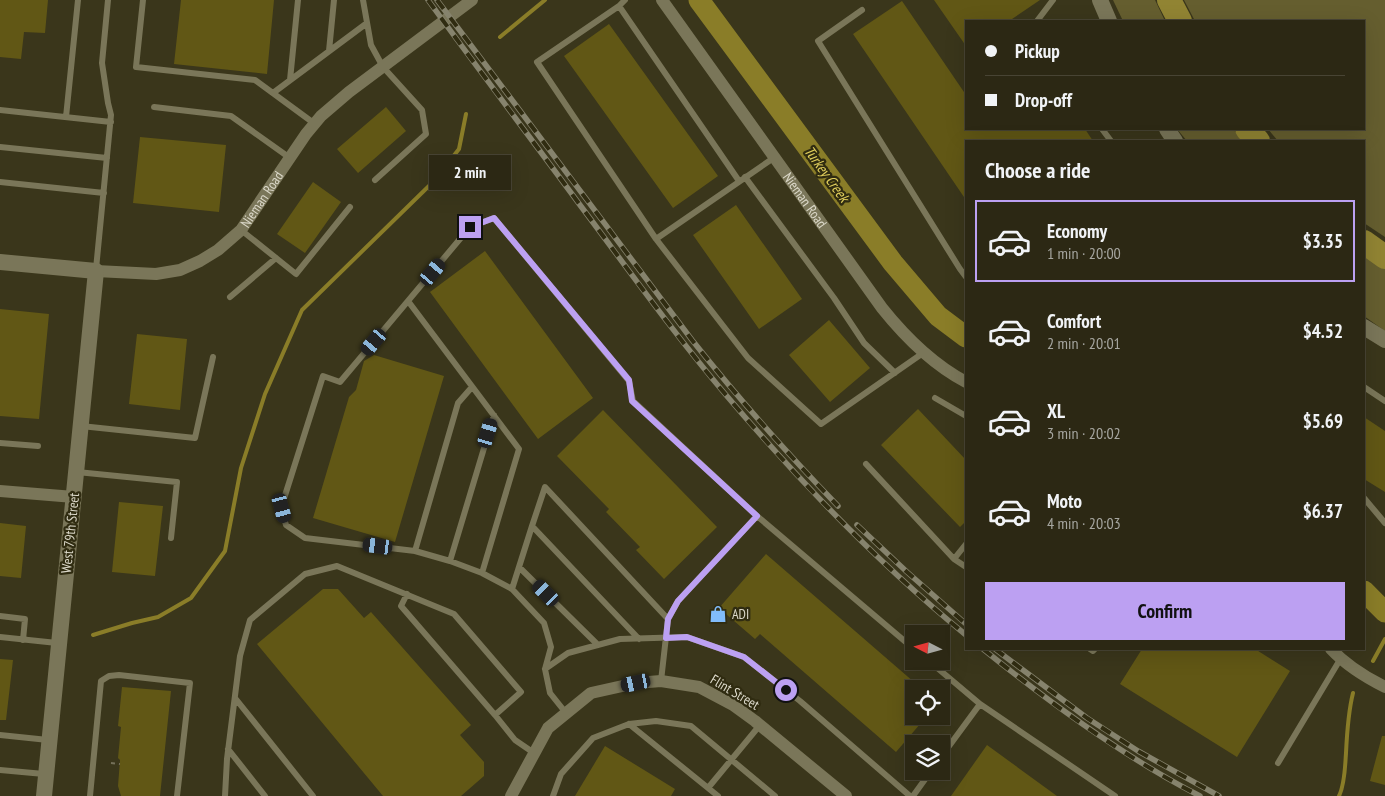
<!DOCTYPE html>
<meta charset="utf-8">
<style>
body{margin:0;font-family:"PT Sans Narrow",sans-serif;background:#383422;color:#f1f3f6;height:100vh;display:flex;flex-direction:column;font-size:19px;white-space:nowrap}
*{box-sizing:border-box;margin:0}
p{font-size:16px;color:#a6a6a0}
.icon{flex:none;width:28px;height:28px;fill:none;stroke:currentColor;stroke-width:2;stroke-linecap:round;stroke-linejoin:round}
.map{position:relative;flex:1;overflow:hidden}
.panel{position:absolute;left:965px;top:140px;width:400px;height:510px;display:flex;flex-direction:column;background:#2c2814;border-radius:0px;box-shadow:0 5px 20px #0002,0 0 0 1px #484434}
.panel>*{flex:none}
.guide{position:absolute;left:965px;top:20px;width:400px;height:110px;border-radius:0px;box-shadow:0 5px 20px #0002,0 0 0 1px #484434;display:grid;align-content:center;height:110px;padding:0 20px;background:#2c2814}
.needle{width:32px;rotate:276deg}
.tools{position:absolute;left:905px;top:625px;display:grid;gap:10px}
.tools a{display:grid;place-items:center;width:45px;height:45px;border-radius:0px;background:#2c2814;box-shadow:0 5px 20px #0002,0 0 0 1px #484434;font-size:25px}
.end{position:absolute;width:22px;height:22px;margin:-11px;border:6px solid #bca0f2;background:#111;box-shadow:0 0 0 2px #111}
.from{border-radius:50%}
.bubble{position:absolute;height:35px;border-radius:0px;background:#2c2814;box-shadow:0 5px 20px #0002,0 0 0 1px #484434;font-size:16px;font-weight:600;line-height:35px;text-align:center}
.car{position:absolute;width:15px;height:30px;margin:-15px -8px;border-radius:6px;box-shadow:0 0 4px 1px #0007;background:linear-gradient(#222 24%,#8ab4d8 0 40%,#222 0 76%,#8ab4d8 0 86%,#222 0)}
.guide b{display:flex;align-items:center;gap:18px;height:48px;font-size:19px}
.guide b+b{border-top:1px solid #484434}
.guide i{width:12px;height:12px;background:#f1f3f6}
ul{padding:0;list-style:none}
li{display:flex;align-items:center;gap:15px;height:82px;margin:0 10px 8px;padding:0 10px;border:2px solid transparent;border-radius:0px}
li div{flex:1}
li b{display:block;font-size:19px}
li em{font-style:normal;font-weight:600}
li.selected{border-color:#bca0f2}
li>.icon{width:45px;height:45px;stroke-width:1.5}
h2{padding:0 20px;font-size:22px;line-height:60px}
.action{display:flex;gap:10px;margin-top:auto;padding:10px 20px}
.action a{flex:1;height:58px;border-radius:0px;background:#bca0f2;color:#111;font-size:20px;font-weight:600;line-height:58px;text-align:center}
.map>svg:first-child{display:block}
.green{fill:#655e2f}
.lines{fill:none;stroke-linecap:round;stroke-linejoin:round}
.stream{stroke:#8a7d28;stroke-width:4}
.river{stroke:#8a7d28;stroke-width:21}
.building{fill:#615715}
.path{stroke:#747059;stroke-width:2;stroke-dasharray:4 4;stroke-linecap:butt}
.service{stroke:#7a7659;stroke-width:6}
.minor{stroke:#7a7659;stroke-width:12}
.tertiary{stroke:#7a7659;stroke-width:16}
.motorway{stroke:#918433;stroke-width:24}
.rail-casing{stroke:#86836d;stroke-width:5.5}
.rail{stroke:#302c11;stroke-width:4;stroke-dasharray:11;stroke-linecap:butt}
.route{stroke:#bca0f2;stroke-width:6}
.labels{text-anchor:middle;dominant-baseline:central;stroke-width:4.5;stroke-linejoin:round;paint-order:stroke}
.street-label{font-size:14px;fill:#dcd9ca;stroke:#302c11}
.poi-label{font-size:14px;fill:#dcd9ca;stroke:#302c11;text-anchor:start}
.water-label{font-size:15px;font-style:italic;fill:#e0ce5c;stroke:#302c11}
</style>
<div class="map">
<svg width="1385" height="796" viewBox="0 0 1385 796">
<rect width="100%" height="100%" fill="#3a361b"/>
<path class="green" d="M1113,0h42l10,21h-42z
M1184,0h201v237l-21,-14v-82h-86l-10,-12h96v-108h-169z
M1177,129h56l10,12h-56z
M1364,254l21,13v64l-21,-15z"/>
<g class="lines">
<path class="stream" d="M500,37l45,-37
M93,635l39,-12 26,-6 33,-19 34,-47 16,-83 24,-74 37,-84 131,-128 26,-33 7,-35
M1373,661l12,-22
M1339,796c6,-12 6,-30 7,-43 1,-21 2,-40 7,-60"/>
<path class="river" d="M699,0l194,263 45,53 28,21
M1364,591l21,21"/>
</g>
<path class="building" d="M0,0h48l-3,33 -21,-1 -3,27 -21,-2z
M181,0h93l-7,74 -93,-10z
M934,0h106l-31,21h-43v25z
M902,1l64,94v34h119l8,12h-127v59l-113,-166z
M609,24l109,152 -45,32 -109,-152z
M386,107l20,24 -48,42 -21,-24z
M140,137l86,8 -7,67 -86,-9z
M313,182l28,20 -36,51 -28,-19z
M736,205l66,94 -43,30 -66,-94z
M485,251l108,147 -55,41 -108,-147z
M0,309l49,5 -10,105 -39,-3z
M829,320l41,48 -40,34 -41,-47z
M137,334l50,5 -7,71 -51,-6z
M374,355l70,21 -49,166 -82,-24 36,-121 7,-7 8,-29z
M918,409l48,51v61l-6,6 -79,-82z
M603,410l114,117 -53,52 -28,-29 4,-3 -34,-35 3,-3 -52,-53z
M1364,417l21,14v61l-21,-13z
M119,502l44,4 -8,70 -43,-4z
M0,523l26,3 -5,52 -21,-2z
M766,554l156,135h-8v27h13l-31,36 -136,-118 -5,5 -36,-31z
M323,589h15l26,29 7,-6 100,113 -11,10 24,27v14l-23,20h-78l-126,-152z
M1142,649h113l35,22 -53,86 -117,-73z
M0,659l13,1 -7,60h-6z
M122,687l49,4 -11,105h-39l-3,-10 2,-26 -2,-2 3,-31 -3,-1z
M1382,736h3v49l-15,-4z
M987,745l70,51h-106z
M605,746l70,43 -4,7h-96z"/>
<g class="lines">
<path class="path" d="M111,763l9,1"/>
<path class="service" d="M143,0l-7,67 119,13 60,44
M363,0l8,45 12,22 39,43 4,24 -51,46
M625,0l-6,6 -82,56 119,177 92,119 73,66 102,-71
M619,6l120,175
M862,10l-44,31 142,228 6,8
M1037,21l16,-21
M329,51l5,-51
M290,80l8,-80
M273,93l94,-70
M154,107l77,9 59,42
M0,110l111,12
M66,117l12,-117
M1102,129l9,12
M0,147l107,11
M745,177l89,121 30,45 31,30
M0,182l104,11
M241,230l55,44 54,-67
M656,239l119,-82
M96,269l15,-154 -3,-12 -6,-40 6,-63
M230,297l46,-39
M408,301l111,148 -37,124
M1364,387l21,14
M935,398l31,18
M81,426l114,12 18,-81
M0,443l38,3
M866,464l88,95 12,8
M77,472l100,10 -6,56
M1364,498l21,25
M757,516l157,133
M532,526l13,-39 123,132
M415,551l43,-148 14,-16
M954,559l12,-15
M450,561l44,-146
M519,567l79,78
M512,589l20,-63 107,113
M407,594l-6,12 94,109
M0,616l25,3 -2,21
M0,637l57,6
M1090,649l3,2 2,-2
M929,661l51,43 135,92
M545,669l23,-16 52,-14 67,-2 57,20 56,44 110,95
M235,698l78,98
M566,713l-16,-20 -5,-24 6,-22 -7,-24 -32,-34 -30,-16 -32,-12 -35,-10 -110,-13 -19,-13 -5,-17 42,-132 17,6 130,-155 24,-9 135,163 4,20 124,115 -79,85 -10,18 -7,62
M629,724l89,72
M0,735l48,5
M228,749l37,47
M941,757l39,-53
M1278,763l63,-105
M0,770l44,4
M708,788l52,-63
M90,796l11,-115 8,-5 10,-1 71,8 -13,113
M225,796l2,-37 13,-103 10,-36 55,-46 32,-8 117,48 67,78 -26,23 20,25 19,13
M553,796l8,-22 32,-36 36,-14 27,-3 35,5 84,70
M913,796l18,-25"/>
<g class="minor">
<path id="s1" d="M662,0l220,308c24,30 50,56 84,74"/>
<path id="s2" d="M96,271l60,3 24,-4 20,-9 18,-11 23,-20 65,-96 15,-18 28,-24 123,-92"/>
<path d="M0,491l74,6"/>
<path d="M1331,649c15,16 34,28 54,38"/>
<path d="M511,796l37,-68 43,-35 45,-10 25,-2 38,6 34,18 22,16 91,75"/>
</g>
<path class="tertiary" d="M1100,0l9,21
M1167,129l8,12
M0,262l96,9 -52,525
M1364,327l21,13"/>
<path class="motorway" d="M1169,0l11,21
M1247,129l11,12
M1364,242l21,15"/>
<g class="rail-casing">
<path id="rail" d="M428,0c50,69 102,137 152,205 48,64 94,129 146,190 73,86 153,169 240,240
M437,0l255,340c46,58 95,113 146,166
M857,525l50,47 59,52
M983,649c67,54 141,108 217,147
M995,649l92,69 51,33 81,45"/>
</g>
<use href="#rail" class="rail"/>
</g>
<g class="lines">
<path class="route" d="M470,227l24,-9 135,162 3,21 125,115 -79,85 -10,18 -2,19 21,-1 57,20 42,33"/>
</g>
<defs>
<g id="shop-bare" transform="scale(1.35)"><path d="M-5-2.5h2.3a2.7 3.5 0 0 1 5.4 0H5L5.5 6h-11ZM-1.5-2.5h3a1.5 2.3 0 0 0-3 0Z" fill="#81bcfa" stroke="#302c11" stroke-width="2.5" paint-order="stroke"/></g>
</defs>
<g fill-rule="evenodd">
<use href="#shop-bare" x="718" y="614"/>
</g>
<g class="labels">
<g class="street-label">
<text stroke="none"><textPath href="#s2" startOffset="195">Nieman Road</textPath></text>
<text stroke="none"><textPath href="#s1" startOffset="246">Nieman Road</textPath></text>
<text transform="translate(70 533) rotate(-84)">West 79th Street</text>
<text transform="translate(735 692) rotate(31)">Flint Street</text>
</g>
<g class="poi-label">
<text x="732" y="614">ADI</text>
</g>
<g class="water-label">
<text transform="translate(827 174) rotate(54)">Turkey Creek</text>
</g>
</g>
</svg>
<div class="tools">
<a><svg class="needle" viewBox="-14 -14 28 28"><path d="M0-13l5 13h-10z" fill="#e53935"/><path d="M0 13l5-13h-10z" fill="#a6a6a0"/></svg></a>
<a><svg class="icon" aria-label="locate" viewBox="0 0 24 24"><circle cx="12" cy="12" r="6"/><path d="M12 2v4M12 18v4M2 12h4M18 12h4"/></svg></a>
<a><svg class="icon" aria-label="layers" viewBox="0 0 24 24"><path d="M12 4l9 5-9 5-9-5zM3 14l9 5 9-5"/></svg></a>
</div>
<i class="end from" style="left:786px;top:690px"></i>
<i class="end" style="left:470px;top:227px"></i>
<div class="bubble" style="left:429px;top:155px;width:82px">2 min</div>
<i class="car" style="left:433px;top:272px;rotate:40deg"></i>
<i class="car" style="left:374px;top:342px;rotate:220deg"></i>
<i class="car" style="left:488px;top:433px;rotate:17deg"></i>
<i class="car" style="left:282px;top:508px;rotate:165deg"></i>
<i class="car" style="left:378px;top:546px;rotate:277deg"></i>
<i class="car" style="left:546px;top:593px;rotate:315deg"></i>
<i class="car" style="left:636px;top:683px;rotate:258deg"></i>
<div class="guide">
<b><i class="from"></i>Pickup</b>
<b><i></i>Drop-off</b>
</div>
<section class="panel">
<h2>Choose a ride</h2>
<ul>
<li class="selected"><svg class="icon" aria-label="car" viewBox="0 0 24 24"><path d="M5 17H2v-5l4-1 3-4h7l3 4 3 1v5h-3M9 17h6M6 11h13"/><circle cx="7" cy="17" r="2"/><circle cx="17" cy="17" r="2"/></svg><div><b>Economy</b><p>1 min · 20:00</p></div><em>$3.35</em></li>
<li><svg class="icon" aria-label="car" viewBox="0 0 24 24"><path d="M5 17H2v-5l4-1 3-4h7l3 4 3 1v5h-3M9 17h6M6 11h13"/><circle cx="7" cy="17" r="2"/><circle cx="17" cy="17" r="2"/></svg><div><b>Comfort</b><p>2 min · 20:01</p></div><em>$4.52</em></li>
<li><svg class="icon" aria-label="car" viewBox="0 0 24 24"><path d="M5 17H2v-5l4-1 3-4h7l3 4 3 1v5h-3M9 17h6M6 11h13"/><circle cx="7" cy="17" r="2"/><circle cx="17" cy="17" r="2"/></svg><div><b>XL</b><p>3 min · 20:02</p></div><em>$5.69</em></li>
<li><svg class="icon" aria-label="car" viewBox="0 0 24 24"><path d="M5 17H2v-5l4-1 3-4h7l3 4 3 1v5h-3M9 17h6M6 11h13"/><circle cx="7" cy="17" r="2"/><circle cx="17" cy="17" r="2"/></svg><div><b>Moto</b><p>4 min · 20:03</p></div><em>$6.37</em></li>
</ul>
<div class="action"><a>Confirm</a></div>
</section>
</div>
